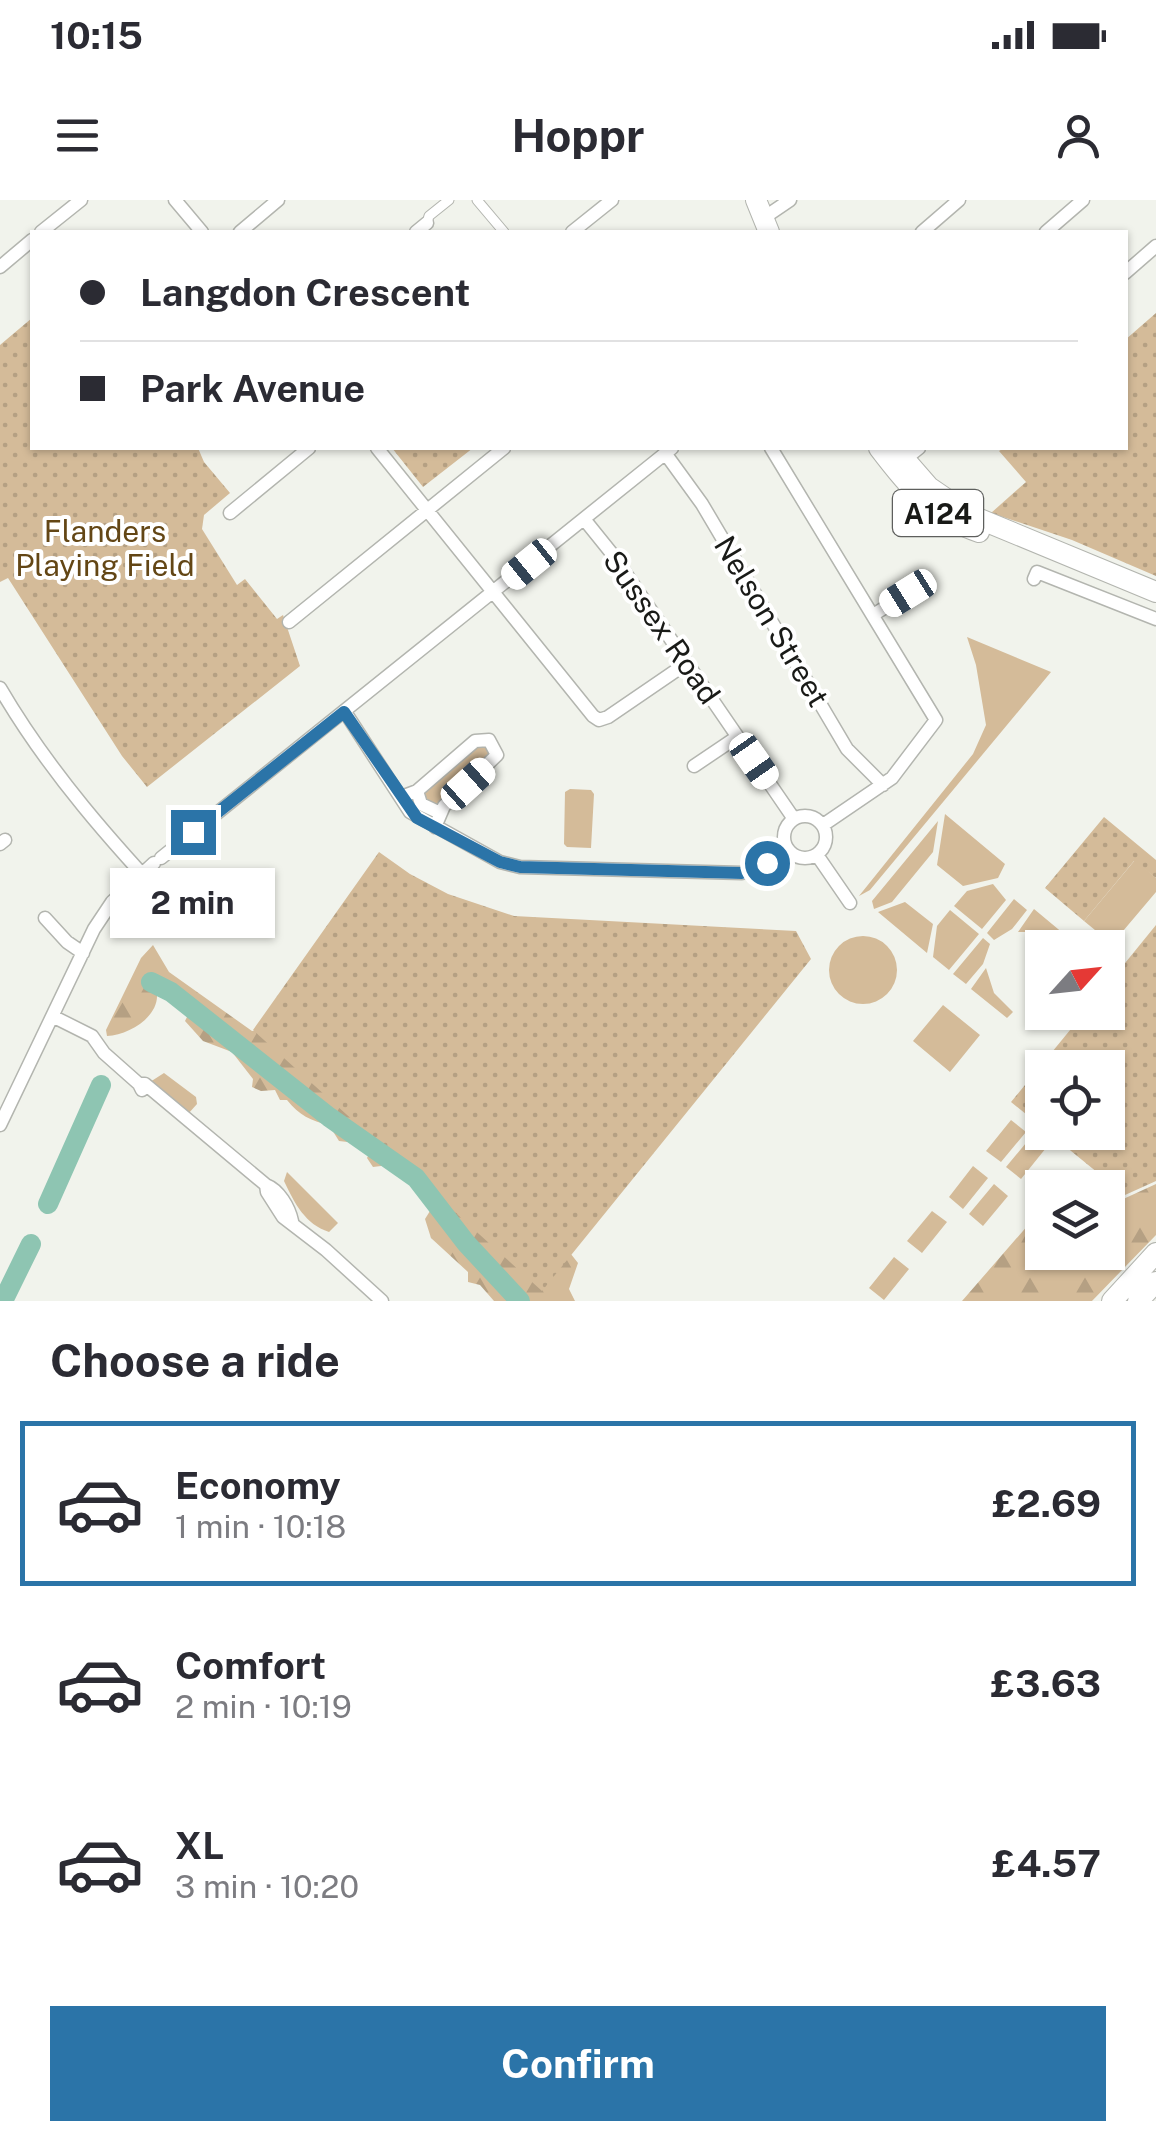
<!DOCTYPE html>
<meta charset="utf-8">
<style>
body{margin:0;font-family:"Public Sans",sans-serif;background:#f2f2f3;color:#2b2b33;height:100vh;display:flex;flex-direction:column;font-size:38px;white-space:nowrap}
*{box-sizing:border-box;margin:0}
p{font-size:32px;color:#7c7c81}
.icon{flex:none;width:55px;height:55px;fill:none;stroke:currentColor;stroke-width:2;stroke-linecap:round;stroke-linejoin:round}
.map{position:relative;height:1101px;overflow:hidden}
.drawer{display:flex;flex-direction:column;background:#fff;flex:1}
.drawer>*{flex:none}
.hud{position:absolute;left:30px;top:30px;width:1098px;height:220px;border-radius:0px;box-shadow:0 2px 8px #0004;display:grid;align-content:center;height:220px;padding:0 50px;background:#fff}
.needle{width:65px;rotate:63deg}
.fabs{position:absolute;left:1025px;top:730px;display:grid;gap:20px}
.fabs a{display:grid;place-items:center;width:100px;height:100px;border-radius:0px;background:#fff;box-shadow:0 2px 8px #0004;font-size:50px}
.end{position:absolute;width:45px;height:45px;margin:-22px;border:12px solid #2b74a8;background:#fff;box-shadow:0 0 0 5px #fff}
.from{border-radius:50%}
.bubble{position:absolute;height:70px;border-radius:0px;background:#fff;box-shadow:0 2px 8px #0004;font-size:32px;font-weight:700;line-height:70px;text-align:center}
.car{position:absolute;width:30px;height:60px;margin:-30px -15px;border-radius:12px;box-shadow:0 0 8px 2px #0007;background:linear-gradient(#fff 24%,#345 0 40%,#fff 0 76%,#345 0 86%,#fff 0)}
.hud b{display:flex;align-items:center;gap:35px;height:95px;font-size:38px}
.hud b+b{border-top:2px solid #e1e1e2}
.hud i{width:25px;height:25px;background:#2b2b33}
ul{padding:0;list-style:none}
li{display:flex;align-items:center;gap:30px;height:165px;margin:0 20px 15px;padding:0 30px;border:5px solid transparent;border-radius:0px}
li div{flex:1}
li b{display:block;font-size:38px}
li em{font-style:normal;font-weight:700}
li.active{border-color:#2b74a8}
li>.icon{width:90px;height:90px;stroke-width:1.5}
h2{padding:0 50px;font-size:45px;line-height:120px}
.action{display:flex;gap:20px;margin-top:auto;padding:20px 50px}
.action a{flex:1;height:115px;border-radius:0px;background:#2b74a8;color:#fff;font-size:40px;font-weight:700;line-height:115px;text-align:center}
.status{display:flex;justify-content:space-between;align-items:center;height:70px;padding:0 50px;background:#fff;direction:ltr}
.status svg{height:28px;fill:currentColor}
header{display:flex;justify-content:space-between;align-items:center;height:130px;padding:0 50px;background:#fff;font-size:45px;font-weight:700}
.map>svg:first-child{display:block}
.green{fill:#d4bb99}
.forest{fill:url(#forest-firs)}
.park{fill:url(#park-dots)}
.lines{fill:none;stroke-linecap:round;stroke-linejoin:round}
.river{stroke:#8ec5b2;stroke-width:20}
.pedestrian-casing{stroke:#b3b5af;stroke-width:11}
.minor-casing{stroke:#b3b5af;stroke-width:15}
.primary-casing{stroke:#b3b5af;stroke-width:22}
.trunk-casing{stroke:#b3b5af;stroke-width:22}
.pedestrian{stroke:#fff;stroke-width:9}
.minor{stroke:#fff;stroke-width:12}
.primary{stroke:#fff;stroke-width:20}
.trunk{stroke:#fff;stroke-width:20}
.route{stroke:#2b74a8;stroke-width:12}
.labels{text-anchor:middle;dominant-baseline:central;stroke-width:8;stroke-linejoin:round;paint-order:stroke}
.shield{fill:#fff;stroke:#5e5f5d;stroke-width:2.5}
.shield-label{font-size:28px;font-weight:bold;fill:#191a17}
.park-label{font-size:30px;fill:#634615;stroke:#fff}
.street-label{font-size:30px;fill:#191a17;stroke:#fff}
</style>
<div class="status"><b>10:15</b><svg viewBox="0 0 49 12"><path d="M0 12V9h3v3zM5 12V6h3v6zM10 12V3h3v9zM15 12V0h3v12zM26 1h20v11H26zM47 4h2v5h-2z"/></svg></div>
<header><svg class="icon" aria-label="menu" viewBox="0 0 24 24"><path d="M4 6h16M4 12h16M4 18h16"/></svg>Hoppr<svg class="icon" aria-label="person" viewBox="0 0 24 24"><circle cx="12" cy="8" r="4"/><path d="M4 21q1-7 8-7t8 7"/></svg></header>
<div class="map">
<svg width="1156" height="1101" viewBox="0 0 1156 1101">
<defs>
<pattern id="forest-firs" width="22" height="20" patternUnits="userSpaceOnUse" patternTransform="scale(2.5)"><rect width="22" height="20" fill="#d4bb99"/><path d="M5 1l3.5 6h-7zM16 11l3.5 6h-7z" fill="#b5a083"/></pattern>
<pattern id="park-dots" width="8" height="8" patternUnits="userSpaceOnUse" patternTransform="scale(2.5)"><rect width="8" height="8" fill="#d4bb99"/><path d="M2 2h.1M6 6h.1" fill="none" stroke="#b5a083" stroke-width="1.8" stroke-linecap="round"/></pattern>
</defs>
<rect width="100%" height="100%" fill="#f1f3ec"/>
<path class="green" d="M967,437l84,35 -181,218 -11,6 114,-142 13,-29 -10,-60z
M479,543l11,4 -1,12 -53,46 -9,-2 -3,-8 2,-5z
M570,589l21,1 3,4 -3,54 -24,-1 -3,-3 1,-52z
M945,614l60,50 -7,14 -35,8 -26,-21z
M938,621l-5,31 -41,50 -18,7 -2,-8z
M1135,660l21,18v14l-44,52 -28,-23z
M993,684l13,16 -24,29 -28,-23 13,-15z
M1014,699l13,11 -15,19 -18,11 -7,-7z
M905,702l28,22 -6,29 -49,-41z
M1034,709l36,30 -7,8 -11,-2 3,-5 -17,-8h-20z
M950,710l29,24 -30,36 -16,-13 4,-31z
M829 770a34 34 0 1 1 68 0a34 34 0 1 1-68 0Z
M983,738l7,6 -7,20 -17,20 -13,-10z
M986,768l8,25 19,19 -6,6 -36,-29z
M943,805l37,30 -30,37 -37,-31z
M164,873l32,24 1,7 -9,10 -38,-32z
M1011,920l15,12 -25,30 -15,-11z
M1031,937l15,11 -25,31 -15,-12z
M973,966l15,12 -25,31 -14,-12z
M287,972l51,51 -9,9c-24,-8 -34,-28 -45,-51z
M994,984l14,12 -25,30 -14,-12z
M932,1011l15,11 -25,31 -15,-12z
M894,1057l15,12 -25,31 -15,-12z"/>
<path class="forest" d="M153,745l16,27 83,59 10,-1 301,214 15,19 -9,26 6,12h-81l-14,-16 -12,-3v-10l-37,-34 -6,-19 5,-8 -12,-21 -29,-25 -16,2 -6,-9 3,-6 -14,-9 -17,-2 -10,-16c-18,-4 -30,-10 -42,-25h-7l-5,-10 -14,1 -9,-4 1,-8 -21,-27 -29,-11 -18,-20 4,-8 -32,-18c1,22 -28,40 -50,41l-1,-6 35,-72z
M1156,984v51l-64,66h-130l80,-92v43h66v-46z"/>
<path class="park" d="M1156,113v263l-84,-36 -81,-27 35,-31 -27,-31 5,-3h121v-108z
M32,118v130h166l6,14 26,31 -26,22 -2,14 35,56 8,-6 32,40 6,-4 17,51 -153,121 -25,-31 -114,-178 -8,4v-237z
M392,248h81l-50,39z
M1104,617l52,43v18l-22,-17 -50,60 -39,-33z
M379,652l31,22 38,20 66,22 282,15 15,28 -269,332 -289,-261z
M1156,725v256l-31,14 -76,-62 59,-1v-64h-66v59l-31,-25 73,-89 24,-1v-28z"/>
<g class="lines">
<path class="river" d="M151,782l20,10 158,125 87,61 50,65 54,58
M48,1004l53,-119
M3,1101l28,-57"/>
<g class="pedestrian-casing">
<path id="pedestrian" d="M477,0l27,32
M427,23l2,-7 20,-16"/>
</g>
<g class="minor-casing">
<path id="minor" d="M175,0l27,32
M765,17l25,-17
M41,32l40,-32
M240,32l38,-32
M416,32l11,-9
M572,32l40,-32
M922,32l37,-32
M1046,32l37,-32
M0,67l32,-27
M1125,73l31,-27
M377,248l216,268 6,4 9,-3 79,-54
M771,248l165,272 -44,58 -69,47
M665,253l37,51 145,245 36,36
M909,256l10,-8
M230,313l79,-65
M584,319l29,36 181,264
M1034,379l3,-7 119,47
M873,415l35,-22 14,-14
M289,422l215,-174
M0,488c49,84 114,157 180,227
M345,512l65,100 90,50 20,5 222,6 15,-3 31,-21
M694,566l43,-29
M417,591l4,13 19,9
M401,597l16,-6 58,-50 14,-1 8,15 -53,51 -9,21
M784 637a21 21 0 1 1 42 0a21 21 0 1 1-42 0Z
M0,644l5,-4
M817,655l33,48
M161,658l511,-410
M45,718l22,24 16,11
M54,817l38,19 12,17 35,31 3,6
M139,884h6l121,101c13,5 23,22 26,36
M0,925l94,-196 18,-27 42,-39
M266,985l1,7 16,25 43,33 56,51"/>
</g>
<g class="primary-casing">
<path id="primary" d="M756,0l13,32
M879,248c28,37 54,69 100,84
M895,248l34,39 41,28 186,77"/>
</g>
<g class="trunk-casing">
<path id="trunk" d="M1112,1101l44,-48
M1138,1101l18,-19"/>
</g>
<use href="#pedestrian" class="pedestrian"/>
<use href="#minor" class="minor"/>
<use href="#primary" class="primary"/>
<use href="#trunk" class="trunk"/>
</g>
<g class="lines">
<path class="route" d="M193,632l151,-120 73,106 83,44 20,5 222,6 25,-10"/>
</g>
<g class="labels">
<rect class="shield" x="893" y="290" width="90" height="46" rx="8"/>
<g class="shield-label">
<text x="938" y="313">A124</text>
</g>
<g class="park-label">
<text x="105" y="331">Flanders<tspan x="105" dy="34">Playing Field</tspan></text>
</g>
<g class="street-label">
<text transform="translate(772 421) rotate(59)">Nelson Street</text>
<text transform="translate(662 427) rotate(55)">Sussex Road</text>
</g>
</g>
</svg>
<div class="fabs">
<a><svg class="needle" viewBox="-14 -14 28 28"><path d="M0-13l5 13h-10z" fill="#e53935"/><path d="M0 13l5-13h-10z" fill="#7c7c81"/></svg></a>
<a><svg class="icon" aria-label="locate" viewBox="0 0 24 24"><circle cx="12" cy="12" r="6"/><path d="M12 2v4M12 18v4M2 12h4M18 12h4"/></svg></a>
<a><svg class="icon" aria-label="layers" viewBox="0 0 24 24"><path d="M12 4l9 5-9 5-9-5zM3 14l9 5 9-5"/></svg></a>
</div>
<i class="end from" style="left:767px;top:663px"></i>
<i class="end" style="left:193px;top:632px"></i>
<div class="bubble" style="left:110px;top:668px;width:165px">2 min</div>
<i class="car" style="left:529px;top:364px;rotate:231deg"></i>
<i class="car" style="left:908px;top:393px;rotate:238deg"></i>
<i class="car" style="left:754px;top:561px;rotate:145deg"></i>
<i class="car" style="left:468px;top:584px;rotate:48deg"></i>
<div class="hud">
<b><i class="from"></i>Langdon Crescent</b>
<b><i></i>Park Avenue</b>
</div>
</div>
<section class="drawer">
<h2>Choose a ride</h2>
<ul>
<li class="active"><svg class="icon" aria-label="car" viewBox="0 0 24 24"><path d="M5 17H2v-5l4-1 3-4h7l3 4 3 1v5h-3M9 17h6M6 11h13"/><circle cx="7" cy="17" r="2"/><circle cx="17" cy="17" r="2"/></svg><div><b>Economy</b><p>1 min · 10:18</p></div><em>£2.69</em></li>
<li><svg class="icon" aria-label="car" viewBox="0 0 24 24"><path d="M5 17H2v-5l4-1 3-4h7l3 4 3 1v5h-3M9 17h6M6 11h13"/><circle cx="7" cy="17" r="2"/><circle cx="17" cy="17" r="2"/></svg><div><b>Comfort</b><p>2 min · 10:19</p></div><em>£3.63</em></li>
<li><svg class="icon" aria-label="car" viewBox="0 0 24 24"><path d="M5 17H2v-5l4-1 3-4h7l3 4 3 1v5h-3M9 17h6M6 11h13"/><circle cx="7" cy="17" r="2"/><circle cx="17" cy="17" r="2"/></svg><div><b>XL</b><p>3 min · 10:20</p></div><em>£4.57</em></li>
</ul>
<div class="action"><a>Confirm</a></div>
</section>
